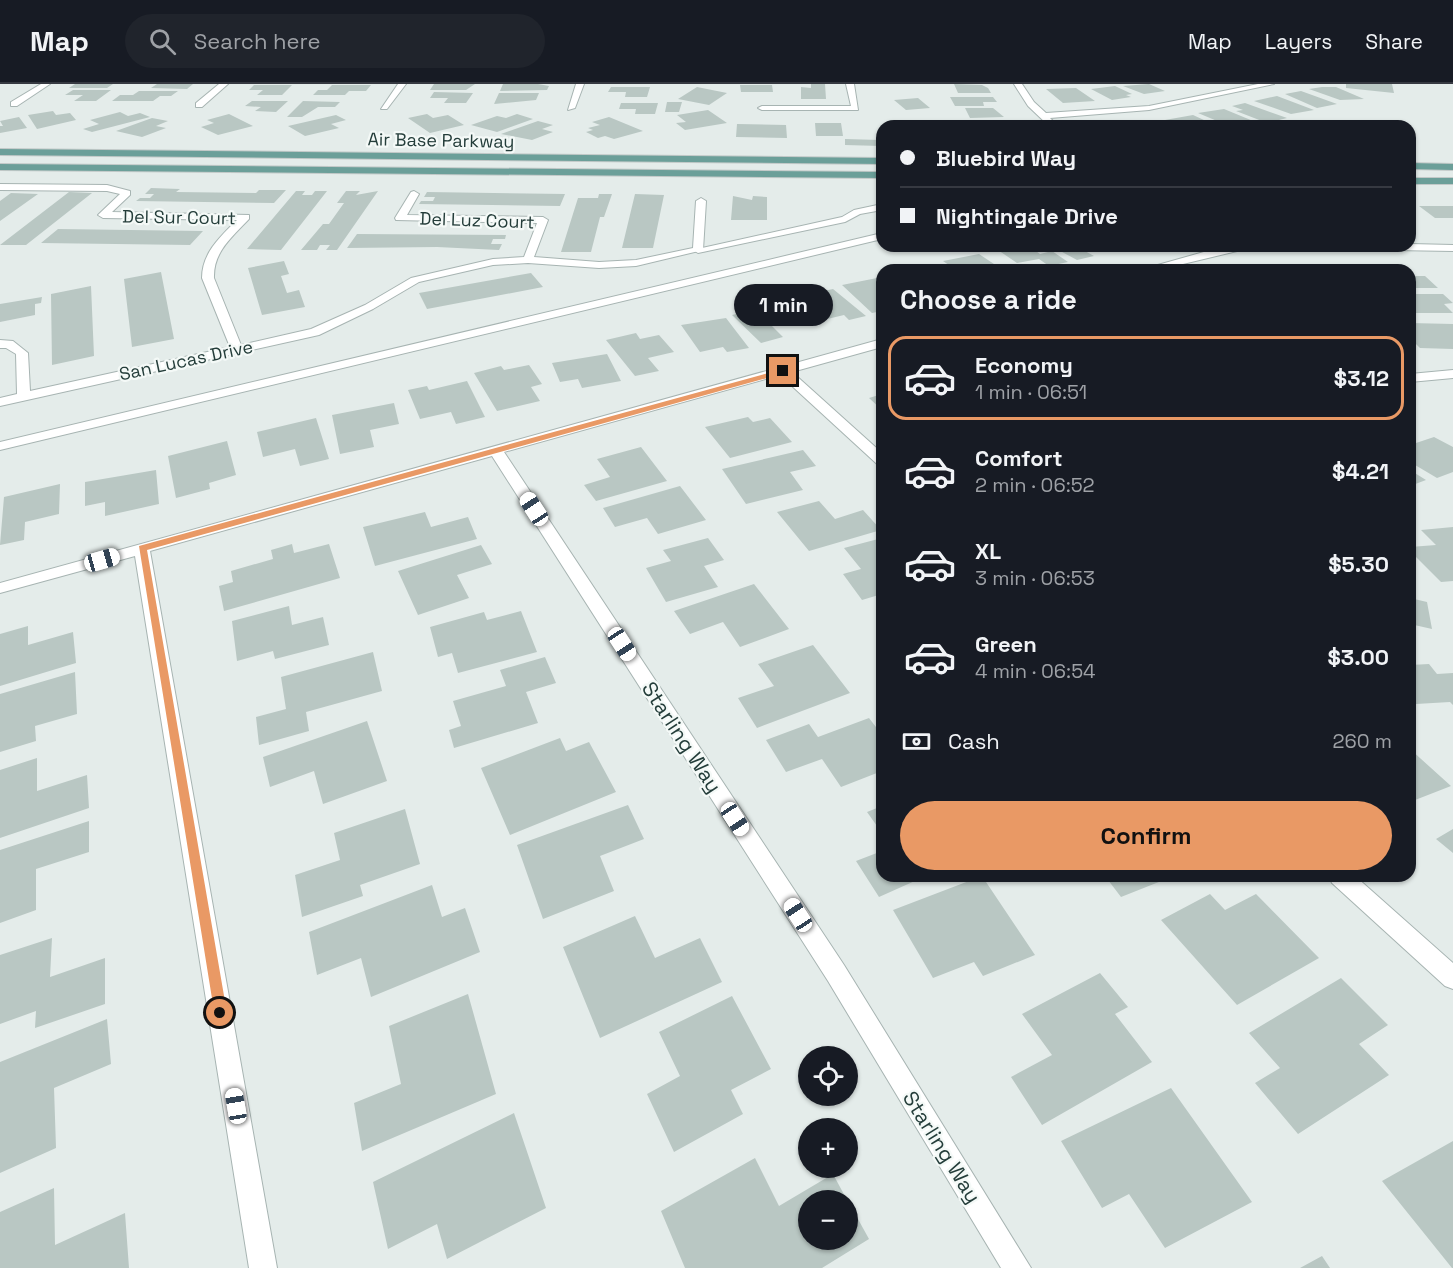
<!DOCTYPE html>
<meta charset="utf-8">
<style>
body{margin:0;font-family:"Space Grotesk",sans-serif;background:#20242c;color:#f1f3f6;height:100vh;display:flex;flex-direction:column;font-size:22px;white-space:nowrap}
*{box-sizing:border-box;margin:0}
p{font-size:20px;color:#9ea1a6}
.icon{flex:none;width:33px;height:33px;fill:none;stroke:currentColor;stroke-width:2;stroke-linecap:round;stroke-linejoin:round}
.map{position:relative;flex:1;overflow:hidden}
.sheet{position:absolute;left:876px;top:180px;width:540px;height:618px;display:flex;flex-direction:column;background:#171b24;border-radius:18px;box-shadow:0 2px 4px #0004}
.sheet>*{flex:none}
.top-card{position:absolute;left:876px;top:36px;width:540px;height:132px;border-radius:18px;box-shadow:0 2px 4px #0004;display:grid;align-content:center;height:132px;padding:0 24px;background:#171b24}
.buttons{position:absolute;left:798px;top:962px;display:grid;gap:12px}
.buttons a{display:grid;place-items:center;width:60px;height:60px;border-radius:50%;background:#171b24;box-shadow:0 2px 4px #0004;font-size:30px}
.end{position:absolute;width:27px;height:27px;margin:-14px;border:8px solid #e99965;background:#111;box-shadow:0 0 0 3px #111}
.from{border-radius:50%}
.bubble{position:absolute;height:42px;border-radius:21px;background:#171b24;box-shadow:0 2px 4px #0004;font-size:20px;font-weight:600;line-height:42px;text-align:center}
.car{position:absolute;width:18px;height:36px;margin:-18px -9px;border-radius:8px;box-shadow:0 0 4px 2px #0007;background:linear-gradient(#fff 24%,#345 0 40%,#fff 0 76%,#345 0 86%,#fff 0)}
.top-card b{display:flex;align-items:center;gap:21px;height:57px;font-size:22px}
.top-card b+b{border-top:2px solid #363941}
.top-card i{width:15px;height:15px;background:#f1f3f6}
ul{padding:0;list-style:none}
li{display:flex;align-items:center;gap:18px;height:84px;margin:0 12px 9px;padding:0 12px;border:3px solid transparent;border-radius:18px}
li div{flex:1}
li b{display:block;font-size:22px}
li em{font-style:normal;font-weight:600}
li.active{border-color:#e99965}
li>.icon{width:54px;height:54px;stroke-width:1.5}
h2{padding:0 24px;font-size:27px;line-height:72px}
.pay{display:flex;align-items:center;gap:15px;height:66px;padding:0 24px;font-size:22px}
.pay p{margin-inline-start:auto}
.primary-button{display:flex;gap:12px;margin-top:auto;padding:12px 24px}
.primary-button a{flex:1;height:69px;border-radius:36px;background:#e99965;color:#111;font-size:24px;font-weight:600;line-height:69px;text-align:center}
header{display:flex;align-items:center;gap:36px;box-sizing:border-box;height:84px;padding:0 30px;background:#171b24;border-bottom:2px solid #363941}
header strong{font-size:28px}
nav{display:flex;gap:33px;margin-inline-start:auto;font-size:21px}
.search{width:420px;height:54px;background:#20242c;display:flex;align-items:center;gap:15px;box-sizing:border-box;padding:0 21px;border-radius:33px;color:#9ea1a6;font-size:22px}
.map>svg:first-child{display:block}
.building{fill:#b9c7c3}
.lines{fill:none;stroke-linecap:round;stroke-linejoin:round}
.service-casing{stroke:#a7b4b2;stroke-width:2}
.minor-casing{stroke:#a7b4b2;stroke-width:2}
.primary-casing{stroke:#c2c9c8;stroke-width:2}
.service{fill:#fff;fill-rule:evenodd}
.minor{fill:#fff;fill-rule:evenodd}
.primary{fill:#6b9f99;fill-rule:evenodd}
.route{fill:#e99965}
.labels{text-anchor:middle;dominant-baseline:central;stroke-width:4.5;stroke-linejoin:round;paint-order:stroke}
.far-street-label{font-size:18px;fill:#243d3a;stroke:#f4f9f7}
.street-label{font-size:21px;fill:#243d3a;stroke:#f4f9f7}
</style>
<header>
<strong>Map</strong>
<div class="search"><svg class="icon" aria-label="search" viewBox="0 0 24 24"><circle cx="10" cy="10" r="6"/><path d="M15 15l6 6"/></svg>Search here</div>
<nav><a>Map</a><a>Layers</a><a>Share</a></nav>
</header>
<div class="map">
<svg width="1453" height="1184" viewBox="0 0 1453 1184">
<rect width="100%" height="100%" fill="#e4ecea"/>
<path class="building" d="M75,0h38l-6,4h-38z
M157,0h36l-6,5 -36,-1z
M434,0h41l-9,6h-36z
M503,0h35l11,2 -2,4 -47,1z
M811,0h14l1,15h-25v-12l10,1z
M954,0l28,1 6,3 3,5h-33z
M1149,0l16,7 -21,3 -21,-8z
M1346,0h46l2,9 -48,-5z
M254,1h38l-10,10h-25l6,-5h-14z
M332,1h39l-5,6h-17l-4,4h-32l5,-5h9z
M740,1h32l1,7h-32z
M1115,2l17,8 -6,1 5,2 -19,3 -21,-11z
M611,3h39l-3,10h-22l1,-5h-18z
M697,3l30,6 -18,12 -31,-6z
M1322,3h14l28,12 -24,1 -31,-11z
M1076,4l19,13 -32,2 -17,-14z
M73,6h38l-15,11h-22l9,-6h-18z
M139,7h39l-7,5h-11l-7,5h-41l8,-6h13z
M1301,7l36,13 -20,4 -32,-14z
M434,8l39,1 -7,10h-22l4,-5h-18z
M499,9h40l-3,7 -42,4z
M1277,12l37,14 -23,4 -37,-13z
M950,13h43l4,5h-14l1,4h-29z
M918,14l12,10 -24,2 -12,-10z
M252,17h36l-12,11 -21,-1 6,-4 -16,-1z
M303,17l37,1 -5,5h-17l-16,10h-15z
M667,18h15l-3,10h-14z
M621,19h37l-3,11h-20l1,-5h-17z
M1245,19l42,15 -20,5 -31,-12 7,-1 -11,-4z
M965,24h28l11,9 -34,1z
M1224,25l34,14 -29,3 -31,-13z
M708,26l19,13 -42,7 -9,-7 10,-1 -9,-7z
M53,27l3,4 14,-2 6,7 -39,9 -9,-14z
M120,28l8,4 12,-3 10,4 -58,15 -9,-3 16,-5 -9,-4z
M229,30l24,12 -35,9 -17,-8 13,-4 -7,-3z
M427,30l6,4 15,-3 16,10 -34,8 -22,-15z
M517,30l16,5 -36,13 -26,-7 26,-9 9,2z
M336,31l10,5 -15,4 8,4 -34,8 -17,-10z
M1193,31l24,11h-38l-14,-6z
M19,33l8,11 -27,5v-7h3l-3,-5z
M609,33l34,14 -29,8 -9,-3 -7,2 -12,-6 7,-2 -5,-2 12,-3 -8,-3z
M152,34l16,3 -12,5 10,2 -24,9 -26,-6z
M961,36l44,1 2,5h-44z
M538,37l15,4 -11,4 11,3 -21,8 -31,-6z
M1148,37l15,1 7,4h-31l-6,-4z
M815,39h26l2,13h-27z
M737,40l49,1 1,13 -51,-1z
M845,55l35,1 1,6 -36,-1z
M151,104l29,1 -4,3 80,1 3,-3h27l-12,13 -138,-2 4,-3h10l4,-4h-9z
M296,107h9l-3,4h10l3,-4h12l-46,59 -34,-1z
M346,107h14l-4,4 22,-4 -41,59h-11l4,-5h-10l-3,5h-16l22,-26h6l15,-21h-7z
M69,108l23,1 -66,52h-26z
M427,108l138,2 -5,12 -141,-2 2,-3h12l2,-4h-11z
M11,109l27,1 -38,27v-20z
M599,110h13l-8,23h-4l-9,35h-30l17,-54h20z
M635,110l29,1 -11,53h-31z
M733,112l19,4 1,-4 14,1v23h-36z
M1419,122h34v12h-18z
M58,145l145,2 -13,14 -149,-2z
M357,150l149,1 -1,4h-12l-2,5h11l-3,6 -62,-3 -90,1z
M992,162h37l11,8 12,-3 16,11 -19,4 -10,-7 -22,4z
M1051,162h25l18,10 -17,4z
M979,170l24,16h-47l-13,-9z
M284,177l5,13 -8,2 6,17 12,-3 6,17 -43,8 -14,-47z
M1299,182h25l4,4h-25z
M1353,182l35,1 3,3h-35z
M161,188l13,67 -42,8 -8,-68z
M531,189l12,14 -116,22 -8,-16z
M1410,192h15l13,12h-28z
M882,193v34l-10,2 -30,-28z
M91,202l3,70 -42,9 -1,-71z
M833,205l33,27 -17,4 -5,-5 -25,6 -27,-23z
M1410,210h33l10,9 -9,1 9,9h-43z
M42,213l-1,6 -6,1v11l-35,7v-18z
M771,222l17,15 -17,4 12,12 -22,6 -29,-28z
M726,234l23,30 -22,4 -4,-5 -23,5 -19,-27z
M1410,239l43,1v25l-33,-1 -10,-10z
M636,249l4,6 19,-4 15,17 -26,6 11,13 -24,5 -29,-36z
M607,270l14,27 -39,7 -4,-9 -18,3 -8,-19z
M529,281l13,19 -11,3 9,14 -43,10 -23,-38 27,-7 3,4z
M467,297l18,36 -29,7 -5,-12 -31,7 -12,-29 19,-4 2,4z
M882,310v16l-13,-12z
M394,319l5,21 -29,6 4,17 -34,7 -8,-39z
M748,333l5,5 17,-4 22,24 -62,16 -25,-31z
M316,334l13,41 -29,7 -5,-17 -32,8 -6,-25z
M1434,353l19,10v25l-16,6 -27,-16v-19l3,1z
M227,357l9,34 -27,8 1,6 -34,9 -8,-42z
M641,363l26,34 -71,20 -12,-16 26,-8 -13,-18z
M803,366l13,16 -26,6 13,18 -57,14 -24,-35z
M156,386l3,34 -54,12v-14l-20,4v-24z
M1410,386l16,10 -16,6z
M60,400l-1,30 -34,8 -1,18 -24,5 4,-48z
M680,402l26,34 -48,14 -11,-16 -32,9 -12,-19z
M819,417l16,18 28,-9 18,20 -72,21 -32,-39z
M425,428l6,15 37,-10 9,22 -102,27 -12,-39z
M1453,443v54l-12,1 -31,-31v-4l26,-2 -15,-15z
M708,454l16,22 -20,6 14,21 -52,15 -20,-34 25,-7 -8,-11z
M882,454v56l-20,6 -19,-26 18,-5 -17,-21z
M292,460l2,9 35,-9 11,34 -116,33 -5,-25 14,-4 -2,-11 42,-12 -2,-9z
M481,461l11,19 -35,11 12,23 -51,17 -20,-44z
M754,500l35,45 -49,18 -17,-25 -33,12 -16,-23z
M1410,514l17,4 5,27 -22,-5z
M289,522l3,19 31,-8 6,28 -54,14 -2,-8 -36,10 -5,-40z
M521,527l16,41 -79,21 -6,-20 -14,4 -8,-30 54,-15 3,8z
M28,542v19l45,-13 3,31 -76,23v-52z
M813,561l37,48 -93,35 -19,-30 36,-12 -16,-22z
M373,568l9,39 -76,21 3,19 -50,14 -3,-28 30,-8 -5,-32z
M545,573l11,26 -30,9 12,31 -84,25 -5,-18 12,-4 -8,-25 53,-15 -6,-16z
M1429,580l8,10 16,-1v32l-3,-3 -34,2 -6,-8v-31z
M75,588l2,42 -42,12 1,15 -36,11v-58z
M869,634l10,13 3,-1v41l-41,16 -19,-28 -36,13 -20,-32 43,-16 9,13z
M367,637l20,60 -64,23 -9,-33 -44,16 -7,-30z
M560,654l6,13 23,-9 27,50 -106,43 -29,-67z
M1410,665l41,37 -41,16z
M37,674v33l50,-16 2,33 -89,30v-68z
M628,721l16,34 -44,17 14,35 -71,28 -26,-74z
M882,722v27l-15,-21z
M405,725l15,55 -60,21 3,11 -61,21 -7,-42 45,-15 -6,-27z
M89,737v31l-53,17v41l-36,13v-73z
M1453,745v24l-17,-14z
M882,767v25h44l-47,21 -23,-36z
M982,792l53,79 -52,21 -9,-14 -41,16 -40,-68z
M1105,792h69l-53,21z
M432,801l10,32 23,-9 15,44 -109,45 -10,-39 -44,17 -8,-43z
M1210,810l15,16 31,-16 63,64 -82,47 -76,-85z
M635,832l20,42 45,-20 22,44 -122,56 -37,-91z
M52,854l-2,39 55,-19v46l-70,24 1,-17 -36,13v-69z
M1100,889l28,34 -13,7 37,48 -110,63 -31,-48 41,-22 -30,-41z
M1341,894l47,47 -29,19 30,31 -91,59 -43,-51 25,-15 -31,-35z
M468,910l28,100 -134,57 -8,-48 47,-19 -12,-58z
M732,912l39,73 -40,21 12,24 -69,38 -27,-58 33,-18 -21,-44z
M107,935l4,45 -57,24 2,60 -56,25v-111z
M1171,1004l81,114 -87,46 -36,-54 -27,14 -41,-67z
M514,1029l32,95 -99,51 -10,-35 -49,25 -15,-67z
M1453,1057v127h-1l-70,-87z
M755,1074l24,48 54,-32 14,26h-39v39h40v-38l21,38 -47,29h-137l-24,-57z
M54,1104l1,57 70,-32 4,55h-129v-56z
M1322,1172l8,12h-30z"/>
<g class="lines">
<g class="service-casing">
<path id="service" d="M882,120v6l-22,4 -15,8 -147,31 -5,-3 149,-33 12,-7z
M882,149v6l-882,211v-8z"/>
</g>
<g class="minor-casing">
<path id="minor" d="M41,0h9l-33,22h-6v-4z
M219,0h9l-26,23h-6v-4z
M398,0h8l-19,25h-6z
M576,0h8l-9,24 -7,2z
M846,0h8l4,26h-96l-4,-2 4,-2h89z
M1014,0h8l12,18 12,11 103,-7 109,-22h16l-125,26 -99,8 6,6 -2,2h-5l-21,-20z
M0,100l107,1 23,6v4l-18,17 137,3v4c-17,18 -36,33 -35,59l27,67 70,-16 54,-24 46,-27 82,-19 31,-2 13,-34 -141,-3 -1,-2 16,-26 3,-1 5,3 -12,21 136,2 5,3 -14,37 65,5 37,-2 57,-12 3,-47 5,-3 5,3 -3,49 -67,16 -37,2 -71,-5 -35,2 -74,17 -46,27 -54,26 -319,71v-8l17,-4 -1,-40 -10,-6h-6v-8l13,1 15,12 2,38 200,-44 -28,-69c0,-25 18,-41 35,-58l-134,-2 -5,-3 2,-2 20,-19 -13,-3 -107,-1z
M1410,160l43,1v6l-119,-2 -5,-3z
M1225,162h33l-100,24h-18z
M882,255v8l-90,25 90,81v12l-5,-1 -97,-89 -276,77 340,513 187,303h-30l-173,-287 -336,-525 -342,95 127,717h-28l-114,-712 -135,37v-10z
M1453,286v8l-43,4v-8z
M1329,792h26l98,87v26l-8,-3 -113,-103z"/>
</g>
<g class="primary-casing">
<path id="primary" d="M0,65l882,9v6l-882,-9z
M1410,79l43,1v6l-43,-1z
M0,80l882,8v6l-882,-8z
M1410,94h43v6h-43z"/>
</g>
<use href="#service" class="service"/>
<use href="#minor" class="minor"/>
<use href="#primary" class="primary"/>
</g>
<path class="route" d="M783,285l2,4 -638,177 80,463 -7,6 -5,-2 -76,-471z"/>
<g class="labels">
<g class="far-street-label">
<text transform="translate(441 56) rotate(1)">Air Base Parkway</text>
<text transform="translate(179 133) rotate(1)">Del Sur Court</text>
<text transform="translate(477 136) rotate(2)">Del Luz Court</text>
<text transform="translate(186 276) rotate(-12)">San Lucas Drive</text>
</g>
<g class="street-label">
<text transform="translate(682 653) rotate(57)">Starling Way</text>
<text transform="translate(942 1063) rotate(58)">Starling Way</text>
</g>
</g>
</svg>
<div class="buttons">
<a><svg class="icon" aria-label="locate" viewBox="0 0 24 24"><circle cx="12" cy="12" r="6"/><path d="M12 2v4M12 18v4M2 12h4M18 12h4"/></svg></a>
<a>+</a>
<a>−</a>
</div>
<i class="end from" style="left:220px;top:929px"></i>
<i class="end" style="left:783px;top:287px"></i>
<div class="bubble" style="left:734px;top:200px;width:99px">1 min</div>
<i class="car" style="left:534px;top:425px;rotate:327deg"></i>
<i class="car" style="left:102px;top:476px;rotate:74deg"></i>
<i class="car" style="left:622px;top:560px;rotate:147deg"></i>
<i class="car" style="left:735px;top:735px;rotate:147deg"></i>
<i class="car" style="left:798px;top:831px;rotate:327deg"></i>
<i class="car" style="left:236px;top:1022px;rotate:350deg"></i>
<div class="top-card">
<b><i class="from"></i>Bluebird Way</b>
<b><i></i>Nightingale Drive</b>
</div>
<section class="sheet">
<h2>Choose a ride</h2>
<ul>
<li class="active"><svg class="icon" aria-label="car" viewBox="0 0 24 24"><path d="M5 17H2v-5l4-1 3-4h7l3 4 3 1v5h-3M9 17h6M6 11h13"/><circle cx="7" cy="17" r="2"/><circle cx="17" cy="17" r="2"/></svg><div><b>Economy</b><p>1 min · 06:51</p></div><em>$3.12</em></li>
<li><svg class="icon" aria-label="car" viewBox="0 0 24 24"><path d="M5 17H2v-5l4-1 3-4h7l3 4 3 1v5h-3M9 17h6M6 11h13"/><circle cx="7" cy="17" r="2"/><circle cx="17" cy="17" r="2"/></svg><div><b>Comfort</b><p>2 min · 06:52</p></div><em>$4.21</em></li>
<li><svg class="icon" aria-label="car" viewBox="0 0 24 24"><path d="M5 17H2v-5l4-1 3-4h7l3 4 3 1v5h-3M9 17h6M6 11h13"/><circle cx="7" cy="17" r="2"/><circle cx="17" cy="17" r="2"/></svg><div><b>XL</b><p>3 min · 06:53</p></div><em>$5.30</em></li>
<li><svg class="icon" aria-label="car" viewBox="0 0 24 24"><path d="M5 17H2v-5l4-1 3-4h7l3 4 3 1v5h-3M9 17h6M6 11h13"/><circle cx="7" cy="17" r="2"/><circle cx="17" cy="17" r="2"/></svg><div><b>Green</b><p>4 min · 06:54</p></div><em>$3.00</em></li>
</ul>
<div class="pay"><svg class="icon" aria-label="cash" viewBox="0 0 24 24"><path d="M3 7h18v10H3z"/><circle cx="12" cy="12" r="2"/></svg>Cash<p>260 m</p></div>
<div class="primary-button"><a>Confirm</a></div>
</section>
</div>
